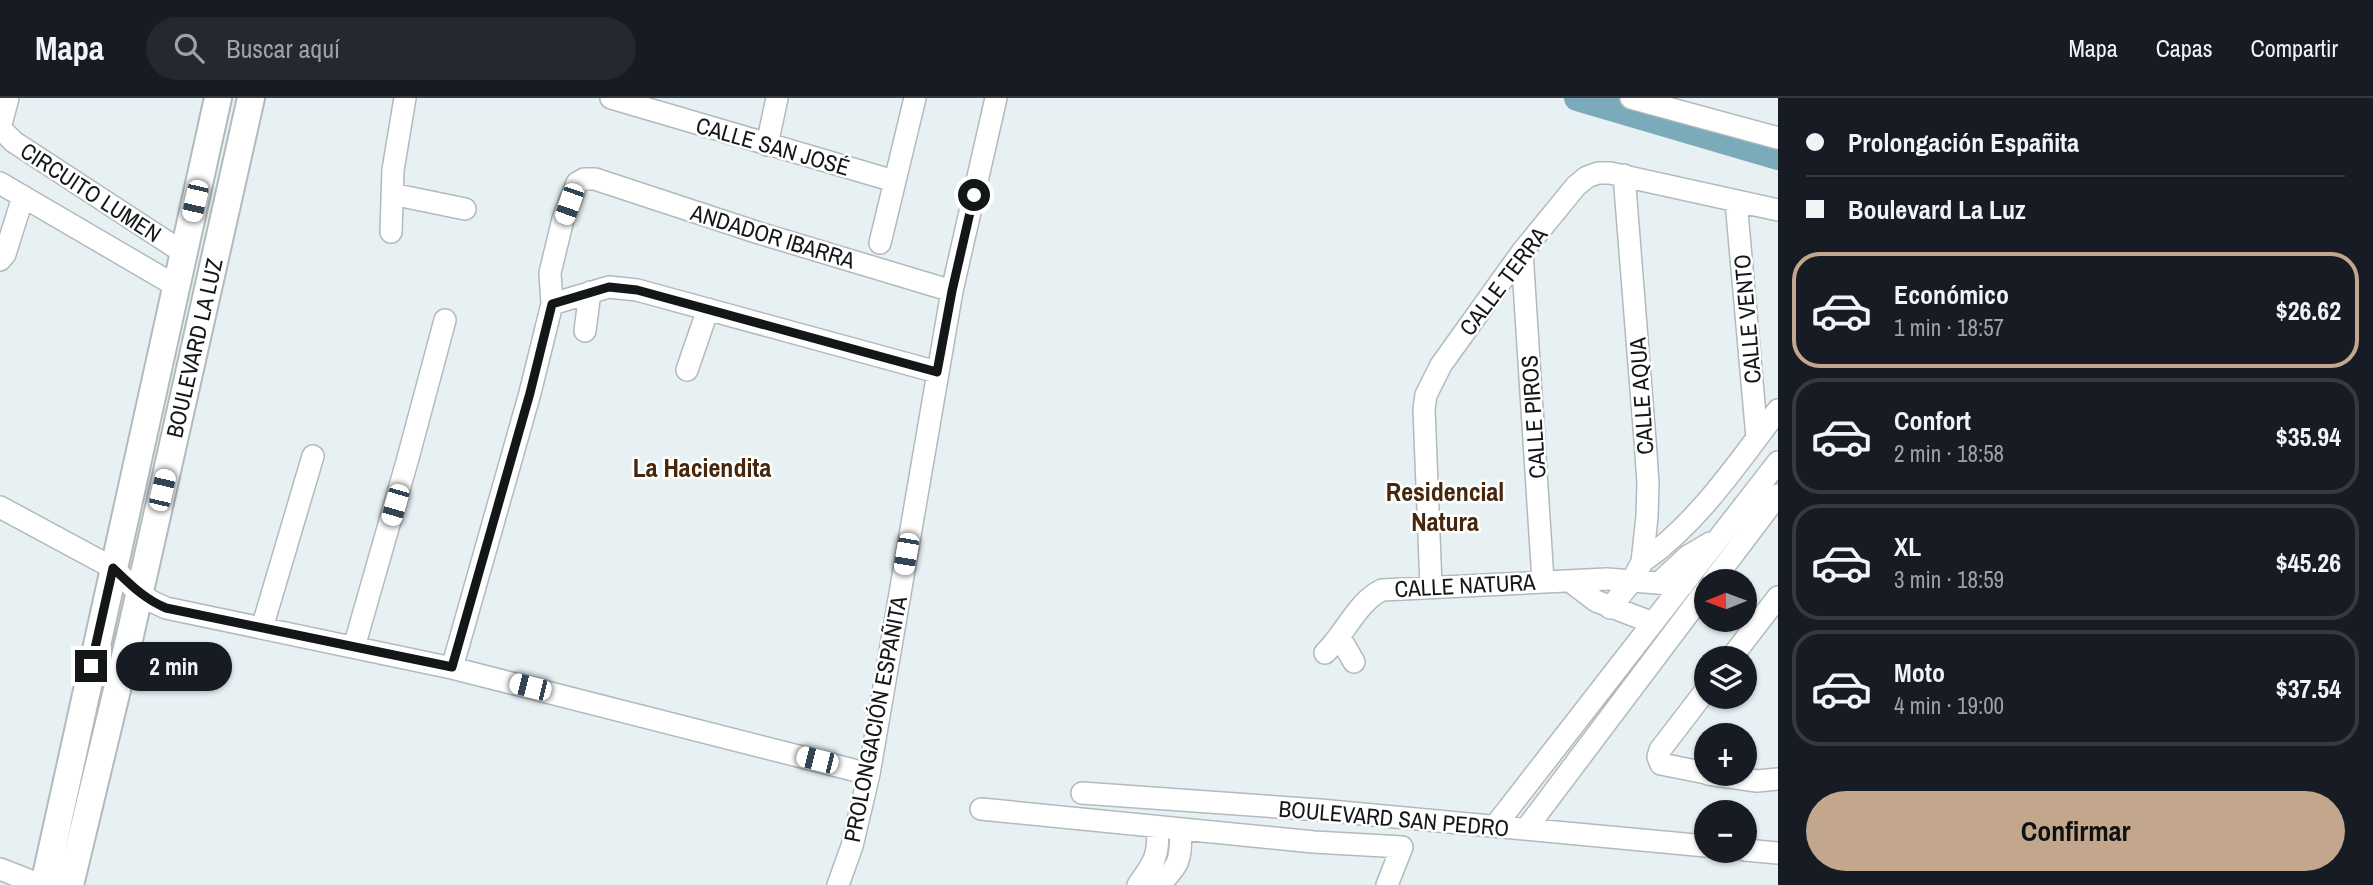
<!DOCTYPE html>
<html lang="es">
<meta charset="utf-8">
<style>
body{margin:0;font-family:"Archivo Narrow",sans-serif;background:#242831;color:#f1f3f6;height:100vh;display:flex;flex-direction:column;font-size:26px;white-space:nowrap}
*{box-sizing:border-box;margin:0}
p{font-size:23px;color:#9ea1a6}
.icon{flex:none;width:38px;height:38px;fill:none;stroke:currentColor;stroke-width:2;stroke-linecap:round;stroke-linejoin:round}
.map{position:relative;flex:1;overflow:hidden}
.sheet{display:flex;flex-direction:column;background:#171b24;width:595px}
.sheet>*{flex:none}
.banner{display:grid;align-content:center;height:154px;padding:0 28px;background:#171b24}
.needle{width:46px;rotate:269deg}
.buttons{position:absolute;left:1694px;top:471px;display:grid;gap:14px}
.buttons a{display:grid;place-items:center;width:63px;height:63px;border-radius:50%;background:#171b24;box-shadow:0 2px 5px #0004;font-size:35px}
.end{position:absolute;width:32px;height:32px;margin:-16px;border:9px solid #141718;background:#fff;box-shadow:0 0 0 4px #fff}
.from{border-radius:50%}
.bubble{position:absolute;height:49px;border-radius:24px;background:#171b24;box-shadow:0 2px 5px #0004;font-size:23px;font-weight:700;line-height:49px;text-align:center}
.car{position:absolute;width:21px;height:42px;margin:-21px -10px;border-radius:9px;box-shadow:0 0 5px 2px #0007;background:linear-gradient(#fff 24%,#345 0 40%,#fff 0 76%,#345 0 86%,#fff 0)}
.banner b{display:flex;align-items:center;gap:24px;height:66px;font-size:26px}
.banner b+b{border-top:2px solid #363941}
.banner i{width:18px;height:18px;background:#f1f3f6}
ul{padding:0;list-style:none}
li{display:flex;align-items:center;gap:21px;height:116px;margin:0 14px 10px;padding:0 14px;border:4px solid #363941;border-radius:28px}
li div{flex:1}
li b{display:block;font-size:26px}
li em{font-style:normal;font-weight:700}
li.on{border-color:#c2a78d}
li>.icon{width:63px;height:63px;stroke-width:1.5}
.primary-button{display:flex;gap:14px;margin-top:auto;padding:14px 28px}
.primary-button a{flex:1;height:80px;border-radius:42px;background:#c2a78d;color:#111;font-size:28px;font-weight:700;line-height:80px;text-align:center}
header{display:flex;align-items:center;gap:42px;box-sizing:border-box;height:98px;padding:0 35px;background:#171b24;border-bottom:2px solid #363941}
header strong{font-size:33px}
nav{display:flex;gap:38px;margin-inline-start:auto;font-size:24px}
.search{width:490px;height:63px;background:#242831;display:flex;align-items:center;gap:18px;box-sizing:border-box;padding:0 24px;border-radius:38px;color:#9ea1a6;font-size:26px}
main{display:flex;flex:1;min-height:0}
.map>svg:first-child{display:block}
.lines{fill:none;stroke-linecap:round;stroke-linejoin:round}
.river{stroke:#7babba;stroke-width:26}
.minor-casing{stroke:#b2babd;stroke-width:24}
.major-casing{stroke:#b2babd;stroke-width:30}
.minor{stroke:#fff;stroke-width:21}
.major{stroke:#fff;stroke-width:26}
.route{stroke:#141718;stroke-width:9}
.labels{text-anchor:middle;dominant-baseline:central;stroke-width:5;stroke-linejoin:round;paint-order:stroke}
.street-label{font-size:23px;fill:#141718;stroke:#fff}
.quarter-label{font-size:26px;font-weight:bold;fill:#46270d;stroke:#fff}
</style>
<header>
<strong>Mapa</strong>
<div class="search"><svg class="icon" aria-label="search" viewBox="0 0 24 24"><circle cx="10" cy="10" r="6"/><path d="M15 15l6 6"/></svg>Buscar aquí</div>
<nav><a>Mapa</a><a>Capas</a><a>Compartir</a></nav>
</header>
<main>
<div class="map">
<svg width="1778" height="787" viewBox="0 0 1778 787">
<rect width="100%" height="100%" fill="#e7f0f3"/>
<g class="lines">
<path class="river" d="M1577,0l201,59"/>
<g class="minor-casing">
<path id="minor" d="M611,0l283,83
M1631,0l147,40
M0,30l14,14 170,111
M0,30l8,-30
M767,47l10,-47
M0,85l176,103
M392,96l73,15
M1736,103l21,237
M391,134l2,-62 12,-72
M880,145l35,-145
M1522,154l21,329
M0,162l5,-6 18,-57
M552,206l57,-17 28,3 300,82
M585,233l5,-39
M687,272l21,-61
M0,409l113,61 26,25 12,8 15,7 286,60 417,106
M1642,464c56,-39 95,-98 136,-152
M1713,483l65,-86
M1571,484l25,19 57,22
M1659,485l29,-27 22,-13
M1431,488l-7,-177 2,-14 15,-30 81,-113 54,-66 11,-9 11,-4h12l168,37
M1610,510l22,-27 10,-19 5,-45 1,-34 -3,-43 -21,-265
M262,530l51,-172
M1340,540l14,24
M354,549l54,-189 37,-138
M1325,555c20,-19 32,-51 57,-63l225,-11 76,6
M1731,560l47,-61
M452,570l78,-275 22,-89 -2,-31 13,-54 14,-36 7,-4h11l164,54 193,58
M1706,592l-46,60 -2,7 3,7 45,9
M1708,676l49,7 21,-2
M1082,695l238,17 386,36
M981,711l333,33 88,5 -15,38
M1495,728l283,-364
M1526,731l180,-239
M1745,752l33,3
M0,771l41,16
M838,787l14,-39 17,-72 83,-483 44,-193
M1138,787c15,-21 22,-30 19,-57
M1159,787c22,-22 21,-24 22,-55"/>
</g>
<g class="major-casing">
<path id="major" d="M44,787l174,-787
M70,787l59,-245 122,-542"/>
</g>
<use href="#minor" class="minor"/>
<use href="#major" class="major"/>
</g>
<g class="lines">
<path class="route" d="M91,568l22,-98c17,16 31,31 53,40l286,59 78,-274 22,-89 57,-17 28,3 300,82 15,-81 22,-96"/>
</g>
<g class="labels">
<g class="street-label">
<text transform="translate(773 48) rotate(16)">CALLE SAN JOSÉ</text>
<text transform="translate(91 94) rotate(33)">CIRCUITO LUMEN</text>
<text transform="translate(773 138) rotate(17)">ANDADOR IBARRA</text>
<text transform="translate(1503 183) rotate(-53)">CALLE TERRA</text>
<text transform="translate(1747 221) rotate(-95)">CALLE VENTO</text>
<text transform="translate(194 250) rotate(-77)">BOULEVARD LA LUZ</text>
<text transform="translate(1641 298) rotate(-94)">CALLE AQUA</text>
<text transform="translate(1533 319) rotate(-94)">CALLE PIROS</text>
<text transform="translate(1465 487) rotate(-3)">CALLE NATURA</text>
<text transform="translate(875 621) rotate(-79)">PROLONGACIÓN ESPAÑITA</text>
<text transform="translate(1394 720) rotate(5)">BOULEVARD SAN PEDRO</text>
</g>
<g class="quarter-label">
<text x="702" y="369">La Haciendita</text>
<text x="1445" y="393">Residencial<tspan x="1445" dy="30">Natura</tspan></text>
</g>
</g>
</svg>
<div class="buttons">
<a><svg class="needle" viewBox="-14 -14 28 28"><path d="M0-13l5 13h-10z" fill="#e53935"/><path d="M0 13l5-13h-10z" fill="#9ea1a6"/></svg></a>
<a><svg class="icon" aria-label="layers" viewBox="0 0 24 24"><path d="M12 4l9 5-9 5-9-5zM3 14l9 5 9-5"/></svg></a>
<a>+</a>
<a>−</a>
</div>
<i class="end from" style="left:974px;top:97px"></i>
<i class="end" style="left:91px;top:568px"></i>
<div class="bubble" style="left:116px;top:544px;width:116px">2 min</div>
<i class="car" style="left:195px;top:103px;rotate:193deg"></i>
<i class="car" style="left:569px;top:106px;rotate:199deg"></i>
<i class="car" style="left:162px;top:392px;rotate:13deg"></i>
<i class="car" style="left:395px;top:407px;rotate:196deg"></i>
<i class="car" style="left:906px;top:456px;rotate:190deg"></i>
<i class="car" style="left:530px;top:589px;rotate:284deg"></i>
<i class="car" style="left:817px;top:662px;rotate:284deg"></i>
</div>
<section class="sheet">
<div class="banner">
<b><i class="from"></i>Prolongación Españita</b>
<b><i></i>Boulevard La Luz</b>
</div>
<ul>
<li class="on"><svg class="icon" aria-label="car" viewBox="0 0 24 24"><path d="M5 17H2v-5l4-1 3-4h7l3 4 3 1v5h-3M9 17h6M6 11h13"/><circle cx="7" cy="17" r="2"/><circle cx="17" cy="17" r="2"/></svg><div><b>Económico</b><p>1 min · 18:57</p></div><em>$26.62</em></li>
<li><svg class="icon" aria-label="car" viewBox="0 0 24 24"><path d="M5 17H2v-5l4-1 3-4h7l3 4 3 1v5h-3M9 17h6M6 11h13"/><circle cx="7" cy="17" r="2"/><circle cx="17" cy="17" r="2"/></svg><div><b>Confort</b><p>2 min · 18:58</p></div><em>$35.94</em></li>
<li><svg class="icon" aria-label="car" viewBox="0 0 24 24"><path d="M5 17H2v-5l4-1 3-4h7l3 4 3 1v5h-3M9 17h6M6 11h13"/><circle cx="7" cy="17" r="2"/><circle cx="17" cy="17" r="2"/></svg><div><b>XL</b><p>3 min · 18:59</p></div><em>$45.26</em></li>
<li><svg class="icon" aria-label="car" viewBox="0 0 24 24"><path d="M5 17H2v-5l4-1 3-4h7l3 4 3 1v5h-3M9 17h6M6 11h13"/><circle cx="7" cy="17" r="2"/><circle cx="17" cy="17" r="2"/></svg><div><b>Moto</b><p>4 min · 19:00</p></div><em>$37.54</em></li>
</ul>
<div class="primary-button"><a>Confirmar</a></div>
</section>
</main>
